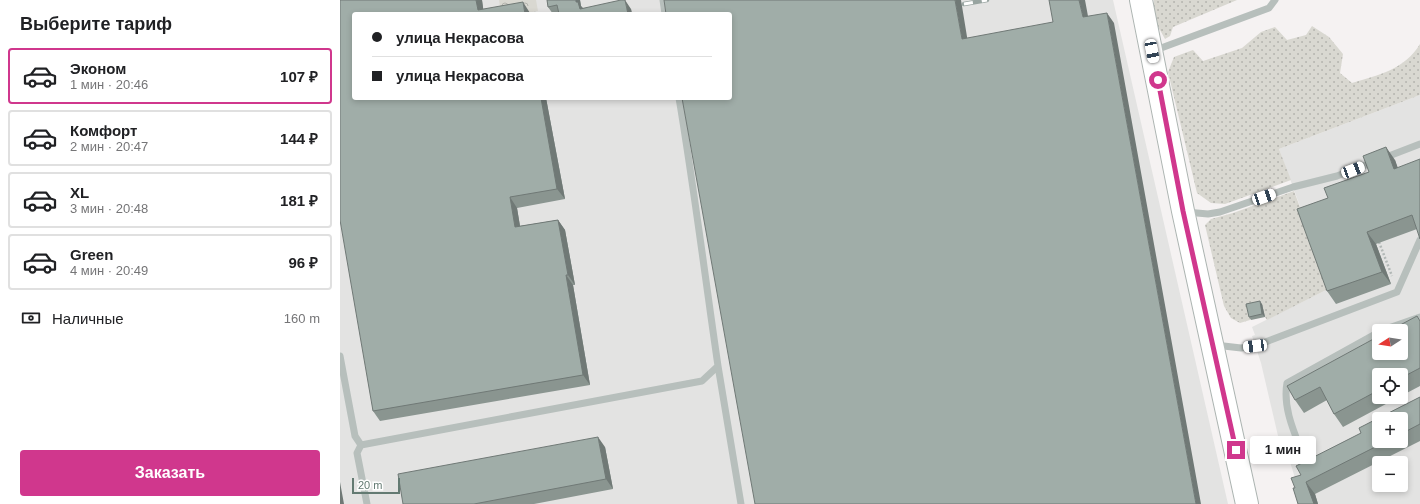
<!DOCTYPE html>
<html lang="ru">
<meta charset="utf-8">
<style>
body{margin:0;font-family:Arial,sans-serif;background:#f2f2f2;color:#202124;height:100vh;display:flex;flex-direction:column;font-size:15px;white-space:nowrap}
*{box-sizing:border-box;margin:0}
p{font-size:13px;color:#757577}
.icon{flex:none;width:22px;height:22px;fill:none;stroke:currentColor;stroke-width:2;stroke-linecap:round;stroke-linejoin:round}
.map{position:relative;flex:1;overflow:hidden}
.drawer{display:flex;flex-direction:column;background:#fff;width:340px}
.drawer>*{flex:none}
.guide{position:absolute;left:12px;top:12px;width:380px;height:88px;border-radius:4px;box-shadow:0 2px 6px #0003;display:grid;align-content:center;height:88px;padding:0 20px;background:#fff}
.needle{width:26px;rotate:258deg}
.buttons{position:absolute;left:1032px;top:324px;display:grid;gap:8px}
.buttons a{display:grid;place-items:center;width:36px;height:36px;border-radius:4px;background:#fff;box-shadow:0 2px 6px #0003;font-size:20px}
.scale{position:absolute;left:12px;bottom:10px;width:48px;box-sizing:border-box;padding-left:4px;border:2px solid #637a72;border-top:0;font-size:11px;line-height:14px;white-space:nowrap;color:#637a72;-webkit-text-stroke:3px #fff;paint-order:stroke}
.end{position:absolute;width:18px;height:18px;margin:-9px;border:5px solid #d0378d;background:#fff;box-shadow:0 0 0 2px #fff}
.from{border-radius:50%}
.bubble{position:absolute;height:28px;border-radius:4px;background:#fff;box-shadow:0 2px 6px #0003;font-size:13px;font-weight:700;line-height:28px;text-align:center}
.car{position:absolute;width:12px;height:24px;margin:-12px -6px;border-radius:5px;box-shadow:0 0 3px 1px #0007;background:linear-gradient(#fff 24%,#345 0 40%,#fff 0 76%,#345 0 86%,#fff 0)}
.guide b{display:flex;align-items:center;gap:14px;height:38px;font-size:15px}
.guide b+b{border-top:1px solid #e0e0e0}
.guide i{width:10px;height:10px;background:#202124}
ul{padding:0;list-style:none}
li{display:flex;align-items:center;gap:12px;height:56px;margin:0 8px 6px;padding:0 12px;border:2px solid #e0e0e0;border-radius:4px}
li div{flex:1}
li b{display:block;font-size:15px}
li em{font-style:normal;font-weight:700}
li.current{border-color:#d0378d}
li>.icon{width:36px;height:36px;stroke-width:1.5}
h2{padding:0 20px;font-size:18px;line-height:48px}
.pay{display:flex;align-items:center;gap:10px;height:44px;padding:0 20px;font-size:15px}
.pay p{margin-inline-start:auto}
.primary-button{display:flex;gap:8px;margin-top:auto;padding:8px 20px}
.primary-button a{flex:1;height:46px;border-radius:4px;background:#d0378d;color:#fff;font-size:16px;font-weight:700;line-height:46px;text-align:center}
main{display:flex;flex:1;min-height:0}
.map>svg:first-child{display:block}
.built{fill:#e3e3e2;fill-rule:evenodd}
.grass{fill:url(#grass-dots)}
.forest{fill:url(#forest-crowns)}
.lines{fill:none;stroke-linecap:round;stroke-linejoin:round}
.major-casing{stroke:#acb4b1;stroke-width:24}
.path{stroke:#b2b8b6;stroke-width:2.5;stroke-dasharray:2 2;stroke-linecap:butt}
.minor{stroke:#b7bfbc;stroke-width:7}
.major{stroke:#fff;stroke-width:22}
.rail-casing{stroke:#98a4a0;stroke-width:4.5}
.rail{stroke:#fff;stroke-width:3;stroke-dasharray:9;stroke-linecap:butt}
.wall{fill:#8a9590;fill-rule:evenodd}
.shaded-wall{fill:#707976}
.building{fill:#a0ada8;stroke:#707976}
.route{stroke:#d0378d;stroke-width:5}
</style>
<main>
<section class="drawer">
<h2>Выберите тариф</h2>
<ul>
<li class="current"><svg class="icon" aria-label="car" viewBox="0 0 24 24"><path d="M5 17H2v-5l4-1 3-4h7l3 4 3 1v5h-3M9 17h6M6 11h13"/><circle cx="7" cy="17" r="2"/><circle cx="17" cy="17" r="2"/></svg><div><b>Эконом</b><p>1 мин · 20:46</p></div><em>107 ₽</em></li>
<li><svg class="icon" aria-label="car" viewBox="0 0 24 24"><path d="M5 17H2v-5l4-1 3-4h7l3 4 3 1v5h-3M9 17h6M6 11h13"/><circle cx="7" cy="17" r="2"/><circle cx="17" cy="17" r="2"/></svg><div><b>Комфорт</b><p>2 мин · 20:47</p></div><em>144 ₽</em></li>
<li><svg class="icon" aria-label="car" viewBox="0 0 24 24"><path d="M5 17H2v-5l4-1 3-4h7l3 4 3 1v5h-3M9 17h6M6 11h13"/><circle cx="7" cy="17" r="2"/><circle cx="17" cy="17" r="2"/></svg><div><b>XL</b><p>3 мин · 20:48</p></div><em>181 ₽</em></li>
<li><svg class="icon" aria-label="car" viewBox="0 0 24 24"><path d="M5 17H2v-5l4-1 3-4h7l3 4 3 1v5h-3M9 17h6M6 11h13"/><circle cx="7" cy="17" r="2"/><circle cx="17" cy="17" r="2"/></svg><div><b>Green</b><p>4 мин · 20:49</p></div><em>96 ₽</em></li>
</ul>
<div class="pay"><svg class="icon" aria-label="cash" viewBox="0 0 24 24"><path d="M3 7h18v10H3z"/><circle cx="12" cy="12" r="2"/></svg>Наличные<p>160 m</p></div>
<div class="primary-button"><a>Заказать</a></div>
</section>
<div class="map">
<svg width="1080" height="504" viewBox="0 0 1080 504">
<defs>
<pattern id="grass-dots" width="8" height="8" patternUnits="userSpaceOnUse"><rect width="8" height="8" fill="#d9d8d1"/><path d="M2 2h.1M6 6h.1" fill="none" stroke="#b4b4ae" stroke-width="1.8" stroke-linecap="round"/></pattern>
<pattern id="forest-crowns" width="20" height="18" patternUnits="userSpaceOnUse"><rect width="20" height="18" fill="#d9d8d1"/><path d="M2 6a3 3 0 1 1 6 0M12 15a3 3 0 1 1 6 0" fill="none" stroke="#b4b4ae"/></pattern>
</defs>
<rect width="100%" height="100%" fill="#f5f2f2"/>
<path class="built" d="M0,0h773l115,504h-888zM14,14h376v84h-376z
M1080,95v409h-117l-16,-52 -5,1 -21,-90 -9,-27 3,-1 -3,-8 78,-39 -51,-139zM1039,331h22v22h-22zM1039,375h22v22h-22zM1039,419h22v22h-22zM1039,463h22v22h-22z"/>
<path class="grass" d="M814,0h83l-64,27 -3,9 -5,3 -5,-9 -6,-6z
M972,26l17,11 14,17 -3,19 12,10c27,-8 53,-14 68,-39v51l-141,54 12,31 -66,24 -14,-1 -14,-10 -29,-121 6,-15 19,-7 10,11 39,-13 19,-16 14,-5 12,13 19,-5z
M954,191l36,97 -63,32 -2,-3 -3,-12 -13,2 1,13 -10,3 -9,-5 -7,-12 -19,-81 6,-6 22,-6z"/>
<path class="forest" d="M159,0h37l2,11 -16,3h-21z"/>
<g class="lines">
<g class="major-casing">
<path id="major" d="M801,0l42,211 64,293"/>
</g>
<path class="path" d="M1039,242l13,34"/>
<path class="minor" d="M323,0l2,14
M813,51l116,-43 6,-8
M846,212l22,2 12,-2 73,-25 44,-11 83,-32
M1040,331l40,-14
M875,345l26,3 14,-2 142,-54 23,-52
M0,356l15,80 6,9
M378,366l23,138
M966,463c-9,-25 -24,-53 -19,-80l92,-51
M27,504l-10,-51 4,-8 341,-64 16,-15c-13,-89 -24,-179 -39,-268"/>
<use href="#major" class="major"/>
<g class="rail-casing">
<path id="rail" d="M624,4l23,-4"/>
</g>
<use href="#rail" class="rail"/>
</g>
<path class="wall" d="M0,0h142l1,9 47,4 1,1h-177l192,84 19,101 -48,9 3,18 38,-6 7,10 10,55h-2l17,100 -210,36 -7,-10z
M207,0h33l1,6 2,2 48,1 1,5h-79l-5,-7z
M1055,160l22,69 -41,15 15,40 -55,20 -9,-13 1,-93 41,-26z
M922,304l3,13 -14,3 -2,-3z
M1080,320v66l-19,10v-21h-22v22h20l-56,30 -9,-13 -7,-14 -23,13 -9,-13z
M1080,397v44l-105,53 3,10h-20l-3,-16 6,-13 60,-42zM1061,419v22h-22z
M265,447l8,42 -79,15h-131z"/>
<path class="shaded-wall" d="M136,0h6l2,14 -6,-4z
M236,0h4l1,6 4,5 -5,-2 -4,-7z
M285,0l6,9 1,5h-4z
M615,0h6l8,49 -7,-10z
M739,0h6l5,27 -7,-10z
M183,2l7,11 1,1h-6z
M767,13l7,10 87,481h-5z
M201,98h5l19,101 -8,-10z
M1046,147l9,13 8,22 -9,-13z
M170,197l7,11 5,30 -7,-11z
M218,220l7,10 10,55 -7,-10z
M1027,232l9,12 15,40 -9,-12z
M226,275l7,10 17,100 -7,-10z
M920,301l2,3 3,13 -3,-3z
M258,437l7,10 8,42 -7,-10z
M0,482l4,22h-4z
M966,482l9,12 3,10h-4z"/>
<path class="building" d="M0,0h136l2,10 45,-8 2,12h-171v84h187l16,91 -47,8 5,30 43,-7 10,55h-2l17,100 -210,36 -33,-191z
M207,0h29v2h2l2,7 41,-9h4l3,14h-69l-2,-9 -9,2z
M324,0h291l7,39 91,-17 -4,-22h30l4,17 24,-4 89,491h-441l-73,-406h48v-84h-64z
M1046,147l8,22 26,-10v80l-8,-24 -45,17 15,40 -55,19 -30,-82 31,-11 -4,-10 45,-16 -6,-16z
M920,301l2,13 -13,3 -3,-13z
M1077,316l3,5v47l-19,10v-3h-22v15l-45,24 -14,-27 -25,13 -8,-14 92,-50v17h22v-22h-12z
M1080,397v27l-19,10v-15h-22v22h8l-81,41 8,22h-16l-5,-16h2l-4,-10 10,-3 -5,-9 65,-33 -2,-5z
M258,437l8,42 -132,25h-71l-5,-30z"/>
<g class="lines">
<path class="route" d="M818,80l25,131 53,239"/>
</g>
</svg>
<div class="buttons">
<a><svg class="needle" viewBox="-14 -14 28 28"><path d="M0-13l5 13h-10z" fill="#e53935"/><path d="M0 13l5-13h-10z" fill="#757577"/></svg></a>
<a><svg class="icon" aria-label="locate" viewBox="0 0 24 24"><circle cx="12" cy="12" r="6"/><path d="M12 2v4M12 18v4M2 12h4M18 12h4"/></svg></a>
<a>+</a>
<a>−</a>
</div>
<div class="scale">20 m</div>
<i class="end from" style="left:818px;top:80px"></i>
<i class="end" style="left:896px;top:450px"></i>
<div class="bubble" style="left:910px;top:436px;width:66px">1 мин</div>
<i class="car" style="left:812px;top:51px;rotate:169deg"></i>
<i class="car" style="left:1013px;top:170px;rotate:69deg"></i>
<i class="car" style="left:924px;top:197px;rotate:71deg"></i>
<i class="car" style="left:915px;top:346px;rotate:263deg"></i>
<div class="guide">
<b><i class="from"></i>улица Некрасова</b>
<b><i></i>улица Некрасова</b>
</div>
</div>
</main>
